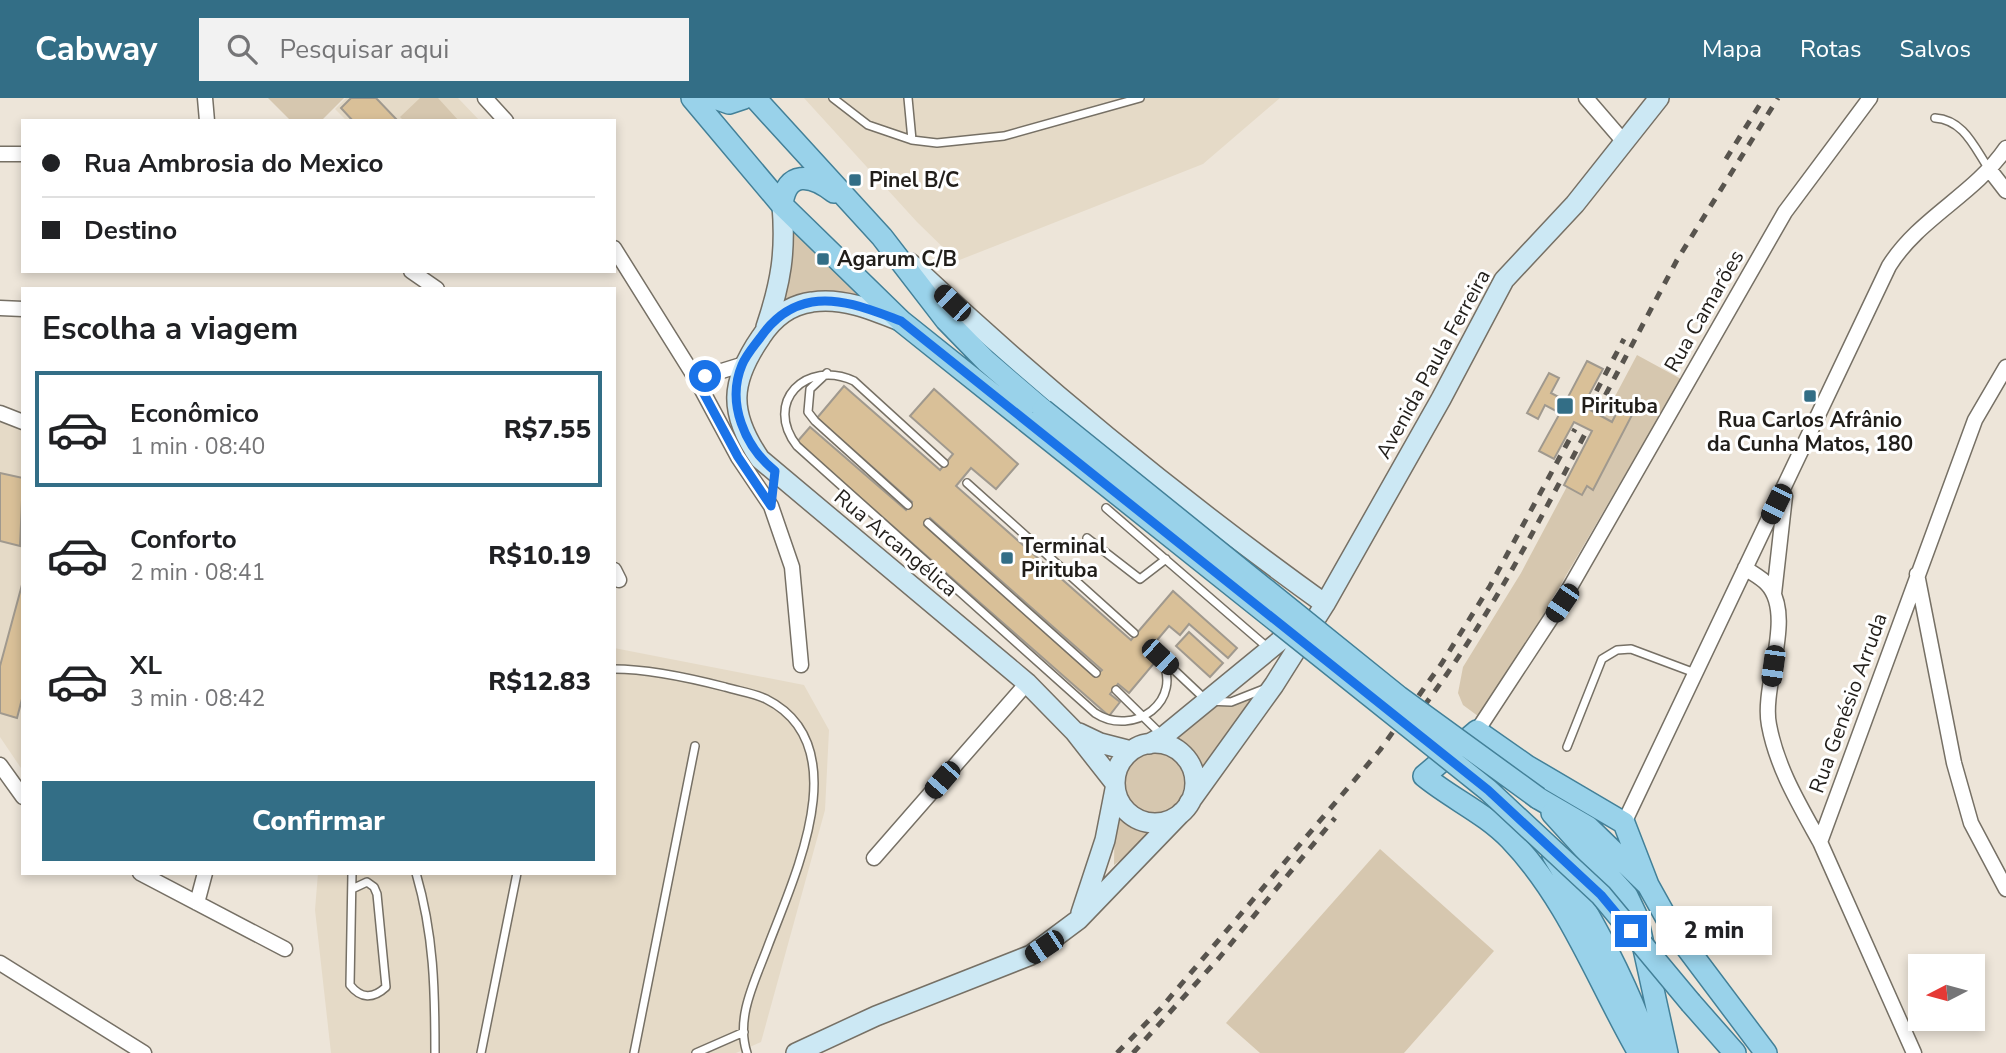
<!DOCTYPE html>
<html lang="pt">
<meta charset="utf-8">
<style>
body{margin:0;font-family:"Nunito Sans",sans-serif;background:#f2f2f2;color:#202124;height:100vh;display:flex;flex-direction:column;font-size:26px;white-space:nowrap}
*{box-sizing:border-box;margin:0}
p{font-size:23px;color:#757577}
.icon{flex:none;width:38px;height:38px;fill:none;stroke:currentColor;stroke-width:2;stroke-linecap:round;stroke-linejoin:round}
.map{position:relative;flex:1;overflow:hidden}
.panel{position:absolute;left:21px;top:189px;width:595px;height:588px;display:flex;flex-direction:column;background:#fff;border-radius:0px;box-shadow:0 4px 10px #0003}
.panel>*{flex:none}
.guide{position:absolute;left:21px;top:21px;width:595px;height:154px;border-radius:0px;box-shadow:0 4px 10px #0003;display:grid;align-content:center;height:154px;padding:0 21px;background:#fff}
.needle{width:46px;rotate:264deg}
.buttons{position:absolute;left:1908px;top:856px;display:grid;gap:14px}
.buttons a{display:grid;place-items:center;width:77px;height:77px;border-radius:0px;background:#fff;box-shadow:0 4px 10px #0003;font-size:35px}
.end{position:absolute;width:32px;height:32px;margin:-16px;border:9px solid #1a73e8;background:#fff;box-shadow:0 0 0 4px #fff}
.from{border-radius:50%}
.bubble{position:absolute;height:49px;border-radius:0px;background:#fff;box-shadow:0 4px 10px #0003;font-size:23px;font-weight:800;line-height:49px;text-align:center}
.car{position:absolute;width:21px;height:42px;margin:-21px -10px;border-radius:9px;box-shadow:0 0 5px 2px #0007;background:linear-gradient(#222 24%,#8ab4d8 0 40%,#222 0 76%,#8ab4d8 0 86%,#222 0)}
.guide b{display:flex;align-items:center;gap:24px;height:66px;font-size:26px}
.guide b+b{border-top:2px solid #e0e0e0}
.guide i{width:18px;height:18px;background:#202124}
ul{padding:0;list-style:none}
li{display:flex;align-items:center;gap:21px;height:116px;margin:0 14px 10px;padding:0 7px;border:4px solid transparent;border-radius:0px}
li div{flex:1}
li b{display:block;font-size:26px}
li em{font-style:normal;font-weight:800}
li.active{border-color:#336e86}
li>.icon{width:63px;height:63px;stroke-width:1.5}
h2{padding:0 21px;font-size:32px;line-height:84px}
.button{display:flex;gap:14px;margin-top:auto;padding:14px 21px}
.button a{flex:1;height:80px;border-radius:0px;background:#336e86;color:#fff;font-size:28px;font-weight:800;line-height:80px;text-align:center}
header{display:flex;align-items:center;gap:42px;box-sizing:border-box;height:98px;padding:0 35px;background:#336e86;color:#fff}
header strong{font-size:33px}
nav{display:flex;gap:38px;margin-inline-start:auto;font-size:24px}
.search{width:490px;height:63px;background:#f2f2f2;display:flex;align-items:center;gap:18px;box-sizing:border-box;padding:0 24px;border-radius:0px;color:#757577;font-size:26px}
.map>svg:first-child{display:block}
.built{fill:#e5dac7}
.green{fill:#d6c7af}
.building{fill:#d9c098;stroke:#a0998e;stroke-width:2;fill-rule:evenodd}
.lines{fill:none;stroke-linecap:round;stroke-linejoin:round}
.lane-casing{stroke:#767065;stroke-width:10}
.street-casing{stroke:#767065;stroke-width:17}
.secondary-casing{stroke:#767065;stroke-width:22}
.primary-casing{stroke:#438098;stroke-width:24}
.lane{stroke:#fff;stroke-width:7}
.street{stroke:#fff;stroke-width:14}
.secondary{stroke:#cce8f4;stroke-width:19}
.primary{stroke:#99d2ea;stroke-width:21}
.rail{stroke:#58544e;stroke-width:5;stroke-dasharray:9 9;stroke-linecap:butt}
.primary-bridge-casing{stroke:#438098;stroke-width:24;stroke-linecap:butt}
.primary-bridge{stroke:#99d2ea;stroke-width:21}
.route{stroke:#1a73e8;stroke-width:9}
.poi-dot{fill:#336e86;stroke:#fff;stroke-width:2.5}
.labels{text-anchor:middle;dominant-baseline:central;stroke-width:6;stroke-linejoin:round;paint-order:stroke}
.poi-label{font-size:21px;font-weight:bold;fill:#211e1a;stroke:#fff;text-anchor:start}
.street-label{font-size:21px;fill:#211e1a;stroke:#fff}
</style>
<header>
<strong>Cabway</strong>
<div class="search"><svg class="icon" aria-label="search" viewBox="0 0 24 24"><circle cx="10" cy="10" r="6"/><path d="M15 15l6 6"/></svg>Pesquisar aqui</div>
<nav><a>Mapa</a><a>Rotas</a><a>Salvos</a></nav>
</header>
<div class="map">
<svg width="2006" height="955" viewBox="0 0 2006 955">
<rect width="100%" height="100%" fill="#ede5d9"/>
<path class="built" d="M346,0h112l22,23h-133l-12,-12z
M804,0h476l-77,66 -246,97 -40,-39z
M0,324l23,8v341l-23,-34z
M614,550l190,37 25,45 -4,80 -64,232 -25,11h-405l-16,-143 3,-37h296z"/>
<path class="green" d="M268,0h76l-23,23h-30z
M420,0h18l21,23h-55l-4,-4z
M789,121l91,87 -98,2z
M1637,257l44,24 -199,340 -19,-14 -5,-12 5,-26 58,-94z
M1256,596l-59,86c-3,-20 -15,-30 -29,-44l46,-30 17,-1z
M1122 685a31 31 0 1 1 62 0a31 31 0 1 1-62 0Z
M1115,703c13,18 28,31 51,24l-52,40z
M1380,751l114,102 -90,102h-144l-34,-30z"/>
<path class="building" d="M351,0h25l22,23h-45l-12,-13z
M1587,263l16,8 -20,37 29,16 7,-14 13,7 -39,75 -6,-4 -5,9 -18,-10 28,-54 -18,-9 -20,37 -15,-8 21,-38 -15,-8 -7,14 -11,-6 22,-40 10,5 -8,15 15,8z
M844,288l96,84 13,-16 -43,-38 24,-27 84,75 -22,25 -25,-21 -15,18 175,154 42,-49 64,57 -9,10 -39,-34 -9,11 -11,-9 -23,27 10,8 -27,32 -11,-9 -8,10 10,8 -11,14 -312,-274 13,-15 96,83 6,-8 -95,-84zM930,420l172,152 -7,7 -171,-152z
M0,375l23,5 -3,68 -20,-5z
M23,483v114l-6,23 -17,-5v-47z
M1189,534l34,31 -13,14 -34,-31z"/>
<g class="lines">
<g class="lane-casing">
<path id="lane" d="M833,0l35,27 44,15 25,3 67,-7 136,-38
M908,0l4,42
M1935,20c29,2 39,29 54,51
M827,275l-17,16 -2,23 7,9 93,84
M944,365l-90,-82c-48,-22 -91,21 -57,65l298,267c38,25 91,-12 65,-56
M967,385l167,150
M1106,410l161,139
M928,425l168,150
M1087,440l53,41 26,-20
M1152,551l55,52 24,1 33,-13
M614,571c36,0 76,9 111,18 13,4 29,6 41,12 92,46 28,178 2,247 -12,33 -33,71 -21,107
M1116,592l63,62
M1567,649l35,-88 15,-9 14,-1 64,24
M352,775l-2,112c11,14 23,14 36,2l-9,-93 -3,-7 -7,-5 -15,7
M416,775c18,62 19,117 19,180
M481,955l36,-180
M634,955l61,-307
M696,955l48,-21"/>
</g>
<g class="street-casing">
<path id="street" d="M205,0l2,23
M485,0l21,23
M1586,0l38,44
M0,56h23
M1989,71l17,22
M614,150l82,131 42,78 33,49 21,61 9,98
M411,173l26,18
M0,210l23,1
M696,281l45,-14
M0,315l23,9
M1745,470c7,5 17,10 22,16 29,31 -6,102 2,141 8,43 30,79 51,117
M614,472l5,10
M1917,476l37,189 17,60 35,66
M1774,496l11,-98
M1477,633l84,-128 224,-391 85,-114
M0,667l23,32
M1624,725l265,-557c30,-48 85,-71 117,-118
M874,760l153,-175
M140,775l145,76
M197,805l8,-30
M0,865l144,90
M1914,955l-94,-211 155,-422 31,-53"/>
</g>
<g class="secondary-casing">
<path id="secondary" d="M910,165c130,123 269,236 415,341
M900,223c-27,-11 -58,-24 -88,-19 -22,3 -39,16 -51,35 -31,45 -33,75 -1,122l267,224 47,48 40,51
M766,229c15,-45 20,-75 16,-122
M1079,635l21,10 31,8
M1115 685a40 40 0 1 1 80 0a40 40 0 1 1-80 0Z
M1149,646l15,-8 139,-114
M1189,705l85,-118 51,-81 116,-205 63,-119 71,-76 84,-106
M1081,815l24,-73 10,-51
M796,955l80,-37 155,-61 47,-35 104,-108"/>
</g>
<g class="primary-casing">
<path id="primary" d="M692,0l90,107 119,116 125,100
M715,0l14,5 15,-5
M755,0l127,139 64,83 40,41 57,49
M782,107c4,-35 29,-31 52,-13
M1538,700l50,29 60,58 24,43 94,125
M1552,715l75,83 10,21 30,136
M1553,757c39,64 74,126 98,198
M1691,905l44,50
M1639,955c-41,-71 -71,-154 -129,-214 -25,-26 -58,-40 -86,-63l53,-45 50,35 97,57 24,62"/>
</g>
<use href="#lane" class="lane"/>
<use href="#street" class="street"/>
<use href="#secondary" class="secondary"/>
<use href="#primary" class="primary"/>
<path class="rail" d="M1726,61l38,-61
M1588,309l36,-68
M1597,313l80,-151 101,-162
M1424,608c64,-86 113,-180 162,-274
M1117,955l44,-45 219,-258 62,-87 48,-77 85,-157
M1133,955l86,-95 116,-140"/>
<g class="primary-bridge-casing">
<path id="primary-bridge" d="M1043,312l356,287 139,101
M1026,323l462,369 113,105 90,108"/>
</g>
<use href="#primary-bridge" class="primary-bridge"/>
</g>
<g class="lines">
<path class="route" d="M705,278l-9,3 42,78 33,49 4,-35c-30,-24 -49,-68 -33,-106 4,-10 12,-19 18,-27 13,-19 29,-32 52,-36 30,-5 62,9 89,19l587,469 113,105 30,36"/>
</g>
<g class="poi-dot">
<rect x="848" y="75" width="14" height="14" rx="3.5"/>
<rect x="816" y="154" width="14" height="14" rx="3.5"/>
<rect x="1803" y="291" width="14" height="14" rx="3.5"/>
<rect x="1556" y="299" width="18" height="18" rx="3.5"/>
<rect x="1000" y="453" width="14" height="14" rx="3.5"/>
</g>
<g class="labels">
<g class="poi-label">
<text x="869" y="82">Pinel B/C</text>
<text x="837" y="161">Agarum C/B</text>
<text x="1581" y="308">Pirituba</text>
<text x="1810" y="322" text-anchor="middle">Rua Carlos Afrânio<tspan x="1810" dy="24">da Cunha Matos, 180</tspan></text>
<text x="1021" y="448">Terminal<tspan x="1021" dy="24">Pirituba</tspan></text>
</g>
<g class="street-label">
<text transform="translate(1704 213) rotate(-60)">Rua Camarões</text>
<text transform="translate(1433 266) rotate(-61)">Avenida Paula Ferreira</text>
<text transform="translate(896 445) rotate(40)">Rua Arcangélica</text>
<text transform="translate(1848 605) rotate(-70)">Rua Genésio Arruda</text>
</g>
</g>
</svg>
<div class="buttons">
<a><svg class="needle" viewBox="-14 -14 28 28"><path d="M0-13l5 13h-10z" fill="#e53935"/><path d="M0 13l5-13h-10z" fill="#757577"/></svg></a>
</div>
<i class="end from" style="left:705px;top:278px"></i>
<i class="end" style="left:1631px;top:833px"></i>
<div class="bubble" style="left:1656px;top:808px;width:116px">2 min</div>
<i class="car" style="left:952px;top:205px;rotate:314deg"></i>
<i class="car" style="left:1776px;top:406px;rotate:206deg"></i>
<i class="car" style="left:1562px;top:505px;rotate:214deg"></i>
<i class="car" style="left:1160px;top:559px;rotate:133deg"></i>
<i class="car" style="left:1773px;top:568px;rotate:188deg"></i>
<i class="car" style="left:942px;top:682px;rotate:221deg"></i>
<i class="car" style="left:1044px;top:849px;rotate:236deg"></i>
<div class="guide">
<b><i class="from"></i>Rua Ambrosia do Mexico</b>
<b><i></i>Destino</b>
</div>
<section class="panel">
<h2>Escolha a viagem</h2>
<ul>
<li class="active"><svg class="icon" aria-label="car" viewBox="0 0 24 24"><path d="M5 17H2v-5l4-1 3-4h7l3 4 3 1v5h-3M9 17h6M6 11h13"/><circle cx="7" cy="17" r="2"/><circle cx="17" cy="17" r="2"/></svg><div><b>Econômico</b><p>1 min · 08:40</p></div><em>R$7.55</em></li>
<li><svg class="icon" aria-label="car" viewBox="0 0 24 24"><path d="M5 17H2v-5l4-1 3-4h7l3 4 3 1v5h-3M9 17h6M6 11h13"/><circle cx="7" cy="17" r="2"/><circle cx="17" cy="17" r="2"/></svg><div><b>Conforto</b><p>2 min · 08:41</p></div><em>R$10.19</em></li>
<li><svg class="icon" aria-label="car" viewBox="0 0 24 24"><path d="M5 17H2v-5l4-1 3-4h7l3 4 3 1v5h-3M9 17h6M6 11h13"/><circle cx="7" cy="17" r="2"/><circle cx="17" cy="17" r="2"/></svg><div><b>XL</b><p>3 min · 08:42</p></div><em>R$12.83</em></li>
</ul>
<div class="button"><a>Confirmar</a></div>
</section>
</div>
